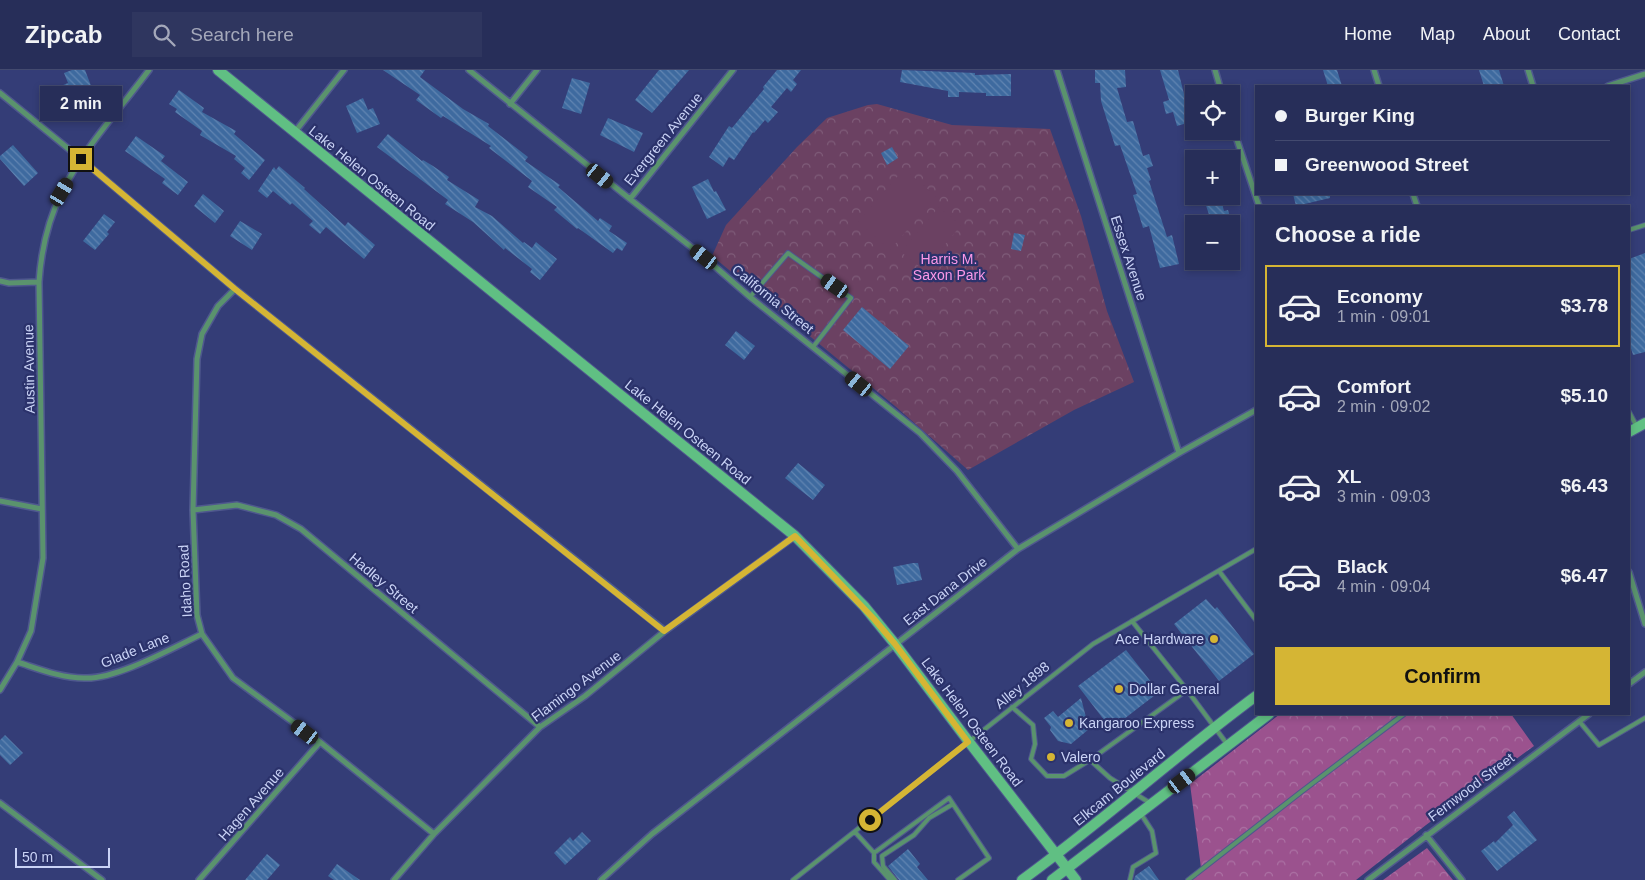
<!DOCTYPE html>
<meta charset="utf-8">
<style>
body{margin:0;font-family:Arial,sans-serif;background:#2f365f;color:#f1f3f6;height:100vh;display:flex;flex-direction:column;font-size:19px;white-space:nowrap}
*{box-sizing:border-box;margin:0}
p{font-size:16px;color:#a4a8ba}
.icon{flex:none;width:28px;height:28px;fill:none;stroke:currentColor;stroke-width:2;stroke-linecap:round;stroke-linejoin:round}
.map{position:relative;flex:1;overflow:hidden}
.details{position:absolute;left:1255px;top:135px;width:375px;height:510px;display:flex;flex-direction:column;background:#272e59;border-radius:0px;box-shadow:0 2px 8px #0003,0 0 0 1px #434a6f}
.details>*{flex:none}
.guide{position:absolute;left:1255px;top:15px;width:375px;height:110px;border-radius:0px;box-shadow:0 2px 8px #0003,0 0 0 1px #434a6f;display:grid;align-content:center;height:110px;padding:0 20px;background:#272e59}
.fabs{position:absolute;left:1185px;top:15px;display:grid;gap:10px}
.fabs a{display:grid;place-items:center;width:55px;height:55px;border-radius:0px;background:#272e59;box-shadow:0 2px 8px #0003,0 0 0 1px #434a6f;font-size:25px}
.scale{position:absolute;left:15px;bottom:12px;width:95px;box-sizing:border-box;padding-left:5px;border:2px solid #cad3f6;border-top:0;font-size:14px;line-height:18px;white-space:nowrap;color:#cad3f6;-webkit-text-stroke:4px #2b326b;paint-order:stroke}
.end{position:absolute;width:22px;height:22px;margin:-11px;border:6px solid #d5b534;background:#111;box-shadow:0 0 0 2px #111}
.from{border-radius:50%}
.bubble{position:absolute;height:35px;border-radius:0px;background:#272e59;box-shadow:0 2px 8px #0003,0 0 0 1px #434a6f;font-size:16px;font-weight:800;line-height:35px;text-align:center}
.car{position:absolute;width:15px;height:30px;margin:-15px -8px;border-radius:6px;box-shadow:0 0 4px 1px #0007;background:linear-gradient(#222 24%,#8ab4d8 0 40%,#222 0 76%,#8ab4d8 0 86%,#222 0)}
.guide b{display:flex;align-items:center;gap:18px;height:48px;font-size:19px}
.guide b+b{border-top:1px solid #434a6f}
.guide i{width:12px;height:12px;background:#f1f3f6}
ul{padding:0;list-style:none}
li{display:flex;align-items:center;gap:15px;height:82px;margin:0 10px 8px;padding:0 10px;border:2px solid transparent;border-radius:0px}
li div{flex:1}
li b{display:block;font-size:19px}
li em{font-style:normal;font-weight:800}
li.on{border-color:#d5b534}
li>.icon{width:45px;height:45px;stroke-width:1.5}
h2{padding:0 20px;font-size:22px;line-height:60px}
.action{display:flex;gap:10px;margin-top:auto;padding:10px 20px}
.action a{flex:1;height:58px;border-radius:0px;background:#d5b534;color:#111;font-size:20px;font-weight:800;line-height:58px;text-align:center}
header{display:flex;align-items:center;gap:30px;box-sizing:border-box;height:70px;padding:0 25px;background:#272e59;border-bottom:1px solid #434a6f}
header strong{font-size:24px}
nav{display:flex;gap:28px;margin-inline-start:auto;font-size:18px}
.search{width:350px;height:45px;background:#2f365f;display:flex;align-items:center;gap:12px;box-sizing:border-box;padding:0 18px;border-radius:0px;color:#a4a8ba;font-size:19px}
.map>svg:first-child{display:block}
.forest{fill:url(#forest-crowns)}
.park{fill:url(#park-crowns)}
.garden{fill:#6b4162}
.building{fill:url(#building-back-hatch)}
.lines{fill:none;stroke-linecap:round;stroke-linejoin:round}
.lane-casing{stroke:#4f588e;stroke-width:6}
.street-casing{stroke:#4f588e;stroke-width:8}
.secondary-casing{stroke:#4f588e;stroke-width:12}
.lane{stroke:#5a936d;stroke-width:4}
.street{stroke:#5a936d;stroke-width:5}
.secondary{stroke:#60bf83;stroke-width:10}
.route{stroke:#d5b534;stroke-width:6}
.poi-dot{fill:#d5b534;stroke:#2b326b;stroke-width:2}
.labels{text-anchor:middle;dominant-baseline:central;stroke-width:4.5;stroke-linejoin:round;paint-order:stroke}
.street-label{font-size:14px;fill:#cad3f6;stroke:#2b326b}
.park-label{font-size:14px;fill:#fb98e8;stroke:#2b326b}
.poi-label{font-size:14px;fill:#cad3f6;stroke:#2b326b;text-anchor:start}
</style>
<header>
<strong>Zipcab</strong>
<div class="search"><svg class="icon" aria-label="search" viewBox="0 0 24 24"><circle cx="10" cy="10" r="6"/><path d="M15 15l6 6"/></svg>Search here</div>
<nav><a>Home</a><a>Map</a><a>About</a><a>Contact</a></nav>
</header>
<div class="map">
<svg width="1645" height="810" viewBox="0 0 1645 810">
<defs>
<pattern id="forest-crowns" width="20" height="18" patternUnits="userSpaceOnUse" patternTransform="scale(1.25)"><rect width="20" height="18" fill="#9b528e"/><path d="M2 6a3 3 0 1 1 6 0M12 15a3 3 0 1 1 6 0" fill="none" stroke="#ac72a4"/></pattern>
<pattern id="park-crowns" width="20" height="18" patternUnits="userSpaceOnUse" patternTransform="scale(1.25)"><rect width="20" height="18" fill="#6b4162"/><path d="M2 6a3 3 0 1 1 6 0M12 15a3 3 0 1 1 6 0" fill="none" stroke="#7f5c79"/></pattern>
<pattern id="building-back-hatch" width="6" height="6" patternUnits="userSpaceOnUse" patternTransform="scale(1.25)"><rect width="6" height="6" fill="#3e6a9f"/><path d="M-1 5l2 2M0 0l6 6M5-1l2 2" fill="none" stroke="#6185b2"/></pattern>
</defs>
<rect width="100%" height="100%" fill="#343d77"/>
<path class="forest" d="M1280,644h231l23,32 -108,79 -70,55h-171l16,-12 -11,-84z
M1427,778l26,32h-70z"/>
<path class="park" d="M877,34l75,21 98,4 31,87 26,95 27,71 -60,28 -106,60 -73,-64 -183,-150 14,-31 71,-78 30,-29 41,-13z"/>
<path class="garden" d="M904,99l32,27 -46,54 -32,-28z
M939,137l22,18 -37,45 -23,-18z"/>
<path class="building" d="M72,0h13l8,21 -31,11 -6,-14 12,-5 -4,-10z
M383,0h42l-5,7 43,32 26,15 -1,2 40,31 -3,4 35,24 -2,2 40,34 2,-3 12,8 -3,5 18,12 -5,8 -5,-3 -4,5 -35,-25 -1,1 -23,-19 3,-3 -29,-20 4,-6 -43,-33 2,-2 -48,-30 -2,2 -25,-18 4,-5z
M659,0h30l-37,43 -17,-13z
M777,0h24l-8,10 4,4 -6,8 -4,-4 -16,19 7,5 -10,11 -3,-3 -11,13 -1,-1 -19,28 -5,-3 -6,10 -14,-10 20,-31 3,2 32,-39 -1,-2z
M902,0l73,3v2l36,-1v22h-25v-3l-27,-1v5h-11v-6l-48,-9z
M1095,0h30l1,17 -9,1 10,34 6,-1 10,35 6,-2 4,12 -6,2 4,12 -2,1 18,56 5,-2 7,29 -19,4 -11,-42 -6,2 -10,-33 4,-1 -17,-49 -5,1 -14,-45 -1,-18h-5z
M1160,0h18l9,36 5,-1 2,16 -17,5 -4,-14 -7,2 -3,-12 6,-2z
M1323,0h14l5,16h-14z
M1479,0h20l5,16h-20z
M572,8l18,5 -9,31 -19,-6z
M179,20l25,18 -2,4 34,19 -2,3 31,26 -16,20 -8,-7 4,-5 -11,-9 2,-3 -36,-21 2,-4 -27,-19 2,-3 -8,-5z
M363,28l5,12 5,-2 7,16 -23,9 -11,-27z
M608,48l35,15 -9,19 -34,-17z
M388,64l34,27 1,-1 10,6 16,11 -2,3 32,20 -4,7 17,9 31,27 1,-1 8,6 4,-6 21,17 -17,21 -10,-8 2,-3 -27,-21 -1,2 -31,-28 -28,-18 3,-4 -71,-53z
M136,66l29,20 -4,5 27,21 -10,13 -16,-12 3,-4 -40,-28z
M13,75l25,28 -14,13 -24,-27v-3z
M892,77l6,11 -11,7 -6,-12z
M279,96l26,22 -1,1 41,37 3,-4 27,23 -11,14 -38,-32 -6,7 -11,-9 4,-4 -21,-18 -2,2 -17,-14 -6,7 -9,-7 16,-24 2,3z
M708,109l6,13 2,-1 10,19 -19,9 -15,-32z
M203,124l21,17 -9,12 -21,-17z
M1293,124h37v4l-34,8z
M1203,126h17l4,15 4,-1 4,14h-20z
M104,144l11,8 -8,10 2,2 -14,16 -12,-9z
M240,151l22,13 -10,16 -22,-14z
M1014,163l11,2 -4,16 -10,-2z
M1645,183v99l-12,3 -4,-13v-83z
M862,237l47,39 -19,23 -47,-39z
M736,261l19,15 -11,14 -19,-15z
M798,393l27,22 -12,15 -28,-22z
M913,493h5l4,17 -25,5 -4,-18z
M1206,529l9,10 2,-2 37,47 -35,27 -45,-57z
M1126,580l33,42 -48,37 -33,-43z
M1081,628l8,31 -18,15 -13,-3 -8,-11 1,-3 -7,-9 9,-7 5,6z
M5,665l18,18 -13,12 -10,-10v-15z
M1514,741l23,29 -40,31 -16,-20 13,-10 1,2 18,-18 -6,-8z
M582,762l9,9 -26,24 -11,-12 16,-16 3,4z
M908,779l12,15 -3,3 11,13h-29l-11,-14z
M267,784l13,11 -13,15h-22z
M337,794l23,16h-26l-6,-4z
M1149,796l10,14h-25l1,-4z"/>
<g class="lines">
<g class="lane-casing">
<path id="lane" d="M1629,160l16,-5
M750,227l38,-44 63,45 -38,49
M1629,342l8,15
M1219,501l37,49
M1132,551l55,69 40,54
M1012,637l21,18 2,19 -4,15 16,17h17l26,-16 97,-70
M1579,651l20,24 46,-27
M1090,690l20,18 40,25
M855,762l19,21 75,-55 40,60 -31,22
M874,783v9l16,18
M793,810l300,-236 163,-95
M895,810l-12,-14 -1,-10 32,-21 15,-17 24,-14
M1130,810l3,-13 23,-14 -4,-22 -11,-17
M1188,810l113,-88 103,-78"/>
</g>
<g class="street-casing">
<path id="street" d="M469,0l161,129 74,58 46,40 170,136 37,38 61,78
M1057,0l122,383
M1215,0l7,24
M1374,0l5,16
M1528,0l5,16
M1608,16l37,-12
M0,23l81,66 154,130 430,342
M510,34l27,-34
M1231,52l28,84
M294,63l50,-63
M1413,124l4,12
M630,129l103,-129
M0,211l9,2 30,-1
M235,219l-17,17 -16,28 -5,25 -4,151 4,105 5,19 31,44 87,64 114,92
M0,431l42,8
M193,440l44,-5 39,10 25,14 239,198
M1629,502l16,52
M17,592c22,7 44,16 67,16 32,2 88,-30 118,-44
M1629,614l16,-12
M0,620l17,-28 14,-31 12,-73 -4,-276c2,-30 9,-62 23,-90 21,-43 58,-83 87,-122
M0,733l102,77
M1426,765l36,45
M199,810l121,-138
M394,810l40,-46 106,-107 45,-31 80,-65 130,-95
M601,810l51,-46 366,-285 161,-96 77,-43
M1368,810l221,-166"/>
</g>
<g class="secondary-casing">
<path id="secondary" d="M218,0l577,466 69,70 31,38 74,98 107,138
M1629,362l16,-9
M1022,810c80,-58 154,-125 234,-184
M1052,810l217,-166"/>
</g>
<use href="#lane" class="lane"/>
<use href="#street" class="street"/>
<use href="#secondary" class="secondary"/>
</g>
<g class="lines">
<path class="route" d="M81,89l154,130 429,342 131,-95 79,83 21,25 73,98 -98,78"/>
</g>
<g class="poi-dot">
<circle cx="1214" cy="569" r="5"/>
<circle cx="1119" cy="619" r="5"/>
<circle cx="1069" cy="653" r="5"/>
<circle cx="1051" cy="687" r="5"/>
</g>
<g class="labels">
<g class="street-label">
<text transform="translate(663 69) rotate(-51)">Evergreen Avenue</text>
<text transform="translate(372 108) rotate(39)">Lake Helen Osteen Road</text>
<text transform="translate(1129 188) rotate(72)">Essex Avenue</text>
<text transform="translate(773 229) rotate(39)">California Street</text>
<text transform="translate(29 299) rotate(-91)">Austin Avenue</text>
<text transform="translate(688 362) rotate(39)">Lake Helen Osteen Road</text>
<text transform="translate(185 511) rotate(-93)">Idaho Road</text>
<text transform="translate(384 513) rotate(40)">Hadley Street</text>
<text transform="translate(945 521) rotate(-38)">East Dana Drive</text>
<text transform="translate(135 580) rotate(-22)">Glade Lane</text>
<text transform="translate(1022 615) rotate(-39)">Alley 1898</text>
<text transform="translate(576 616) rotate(-37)">Flamingo Avenue</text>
<text transform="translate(972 652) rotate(53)">Lake Helen Osteen Road</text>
<text transform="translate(1119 717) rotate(-39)">Elkcam Boulevard</text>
<text transform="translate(1471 717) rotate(-37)">Fernwood Street</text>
<text transform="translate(251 734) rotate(-49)">Hagen Avenue</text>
</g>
<g class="park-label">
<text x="949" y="189">Harris M.<tspan x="949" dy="16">Saxon Park</tspan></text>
</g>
<g class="poi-label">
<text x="1204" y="569" text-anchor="end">Ace Hardware</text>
<text x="1129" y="619">Dollar General</text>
<text x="1079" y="653">Kangaroo Express</text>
<text x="1061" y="687">Valero</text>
</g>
</g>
</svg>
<div class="fabs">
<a><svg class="icon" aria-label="locate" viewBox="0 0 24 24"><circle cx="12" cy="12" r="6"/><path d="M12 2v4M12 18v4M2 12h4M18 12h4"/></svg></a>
<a>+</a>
<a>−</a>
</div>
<div class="scale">50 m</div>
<i class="end from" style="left:870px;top:750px"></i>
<i class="end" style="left:81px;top:89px"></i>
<div class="bubble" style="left:40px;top:16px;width:82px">2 min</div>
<i class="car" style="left:600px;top:106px;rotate:129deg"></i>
<i class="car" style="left:62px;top:122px;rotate:31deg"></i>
<i class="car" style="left:704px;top:187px;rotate:308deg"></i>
<i class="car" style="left:835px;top:216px;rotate:305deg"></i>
<i class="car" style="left:859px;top:314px;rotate:309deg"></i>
<i class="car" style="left:305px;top:662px;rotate:307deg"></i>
<i class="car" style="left:1182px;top:711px;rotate:53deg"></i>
<div class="guide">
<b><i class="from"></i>Burger King</b>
<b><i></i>Greenwood Street</b>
</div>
<section class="details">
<h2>Choose a ride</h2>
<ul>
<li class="on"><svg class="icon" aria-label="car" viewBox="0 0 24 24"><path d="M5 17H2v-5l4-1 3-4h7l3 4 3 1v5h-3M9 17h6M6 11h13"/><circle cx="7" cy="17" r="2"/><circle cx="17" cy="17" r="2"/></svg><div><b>Economy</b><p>1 min · 09:01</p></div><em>$3.78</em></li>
<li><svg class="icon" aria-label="car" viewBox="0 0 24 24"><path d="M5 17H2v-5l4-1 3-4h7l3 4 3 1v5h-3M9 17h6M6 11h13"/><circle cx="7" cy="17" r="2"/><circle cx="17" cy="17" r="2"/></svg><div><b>Comfort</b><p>2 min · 09:02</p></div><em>$5.10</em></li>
<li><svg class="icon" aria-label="car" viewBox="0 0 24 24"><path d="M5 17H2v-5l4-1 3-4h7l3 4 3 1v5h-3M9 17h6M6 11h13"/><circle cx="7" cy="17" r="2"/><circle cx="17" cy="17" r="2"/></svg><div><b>XL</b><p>3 min · 09:03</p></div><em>$6.43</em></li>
<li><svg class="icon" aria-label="car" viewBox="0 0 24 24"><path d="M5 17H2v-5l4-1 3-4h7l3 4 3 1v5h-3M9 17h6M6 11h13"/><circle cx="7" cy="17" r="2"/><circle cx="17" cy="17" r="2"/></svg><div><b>Black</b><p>4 min · 09:04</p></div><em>$6.47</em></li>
</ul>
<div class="action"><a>Confirm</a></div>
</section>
</div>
